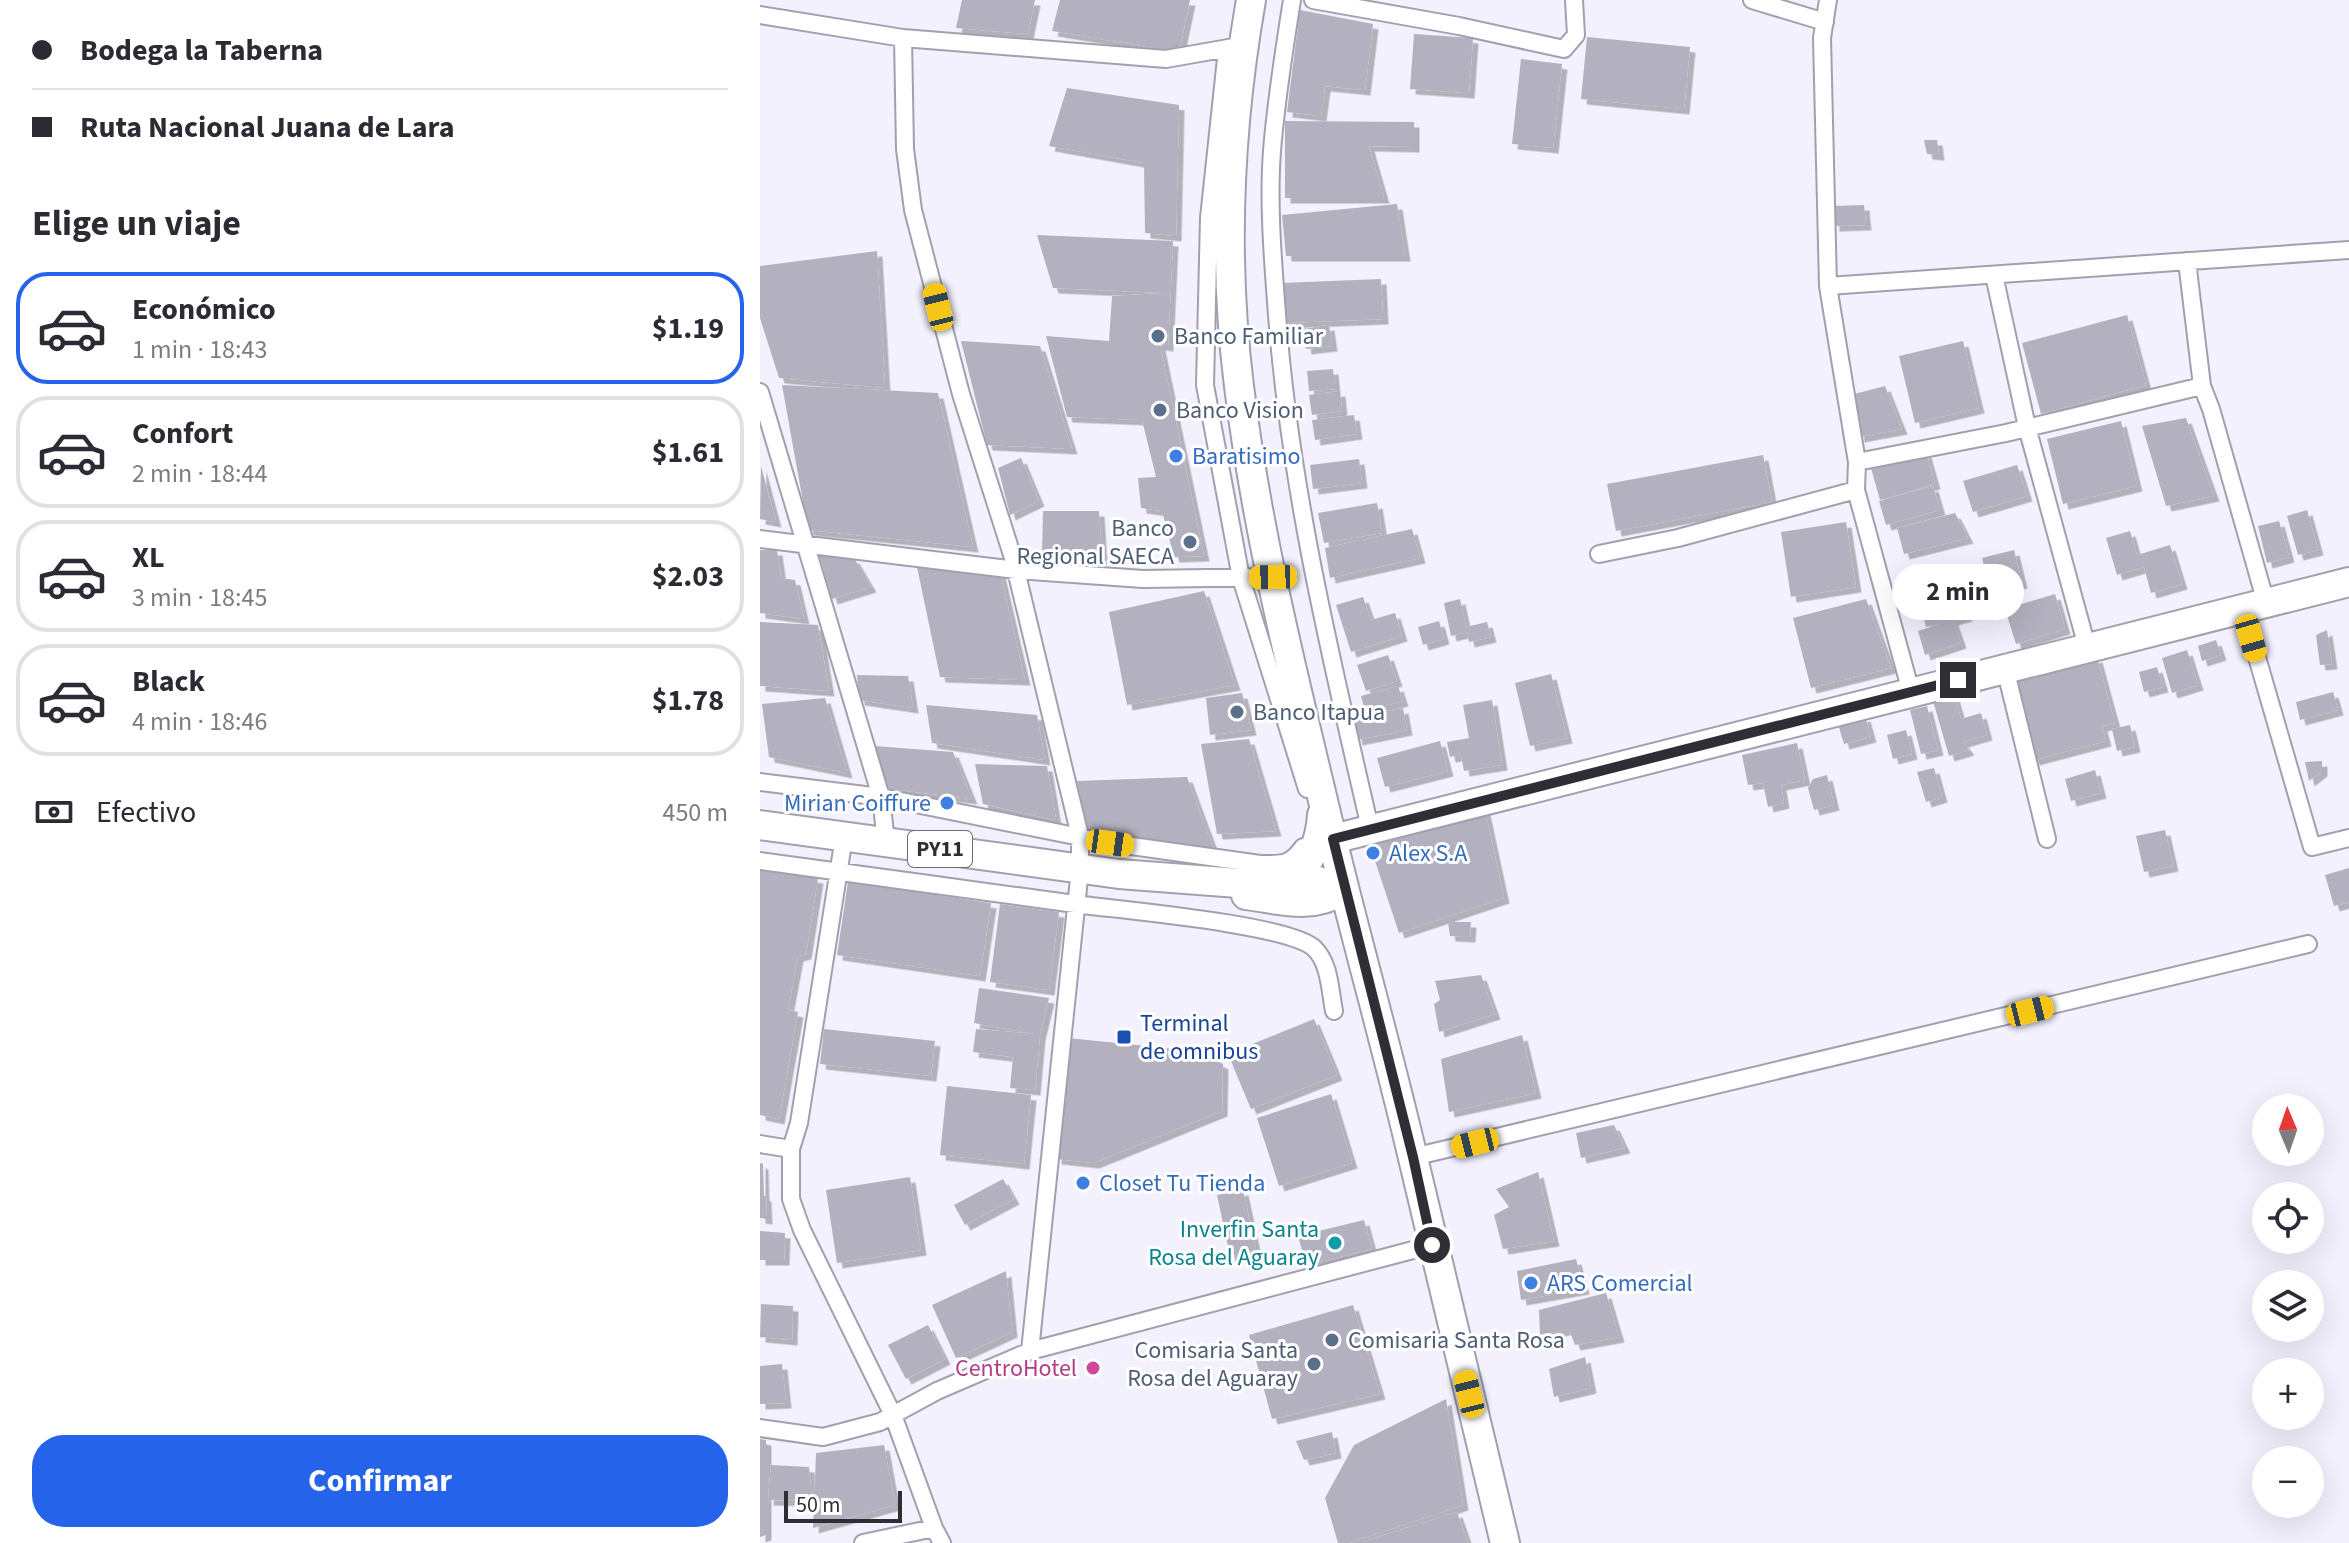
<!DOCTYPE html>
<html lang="es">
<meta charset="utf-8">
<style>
body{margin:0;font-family:"Source Sans 3",sans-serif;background:#f2f2f3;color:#2b2b33;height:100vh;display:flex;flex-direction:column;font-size:30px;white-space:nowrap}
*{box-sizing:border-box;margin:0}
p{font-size:26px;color:#7c7c81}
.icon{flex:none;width:44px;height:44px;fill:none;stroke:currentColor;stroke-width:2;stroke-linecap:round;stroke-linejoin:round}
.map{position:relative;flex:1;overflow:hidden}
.sheet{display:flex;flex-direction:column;background:#fff;width:760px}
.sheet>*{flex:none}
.banner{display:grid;align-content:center;height:176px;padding:0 32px;background:#fff}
.needle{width:52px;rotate:358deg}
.controls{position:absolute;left:1492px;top:1094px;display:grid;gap:16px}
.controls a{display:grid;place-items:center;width:72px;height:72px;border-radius:50%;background:#fff;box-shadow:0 8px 32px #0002;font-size:40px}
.scale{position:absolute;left:24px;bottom:20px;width:118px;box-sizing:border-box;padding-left:8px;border:4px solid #2f2e34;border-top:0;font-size:22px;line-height:28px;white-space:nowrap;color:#2f2e34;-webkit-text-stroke:6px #fff;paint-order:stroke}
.end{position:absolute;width:36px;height:36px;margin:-18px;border:10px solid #2f2e34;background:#fff;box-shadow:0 0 0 4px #fff}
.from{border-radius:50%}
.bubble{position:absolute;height:56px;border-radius:28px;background:#fff;box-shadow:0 8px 32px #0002;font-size:26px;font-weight:700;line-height:56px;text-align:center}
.car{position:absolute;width:24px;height:48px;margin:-24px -12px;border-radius:10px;box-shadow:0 0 6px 2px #0007;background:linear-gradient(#f5c518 24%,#345 0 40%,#f5c518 0 76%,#345 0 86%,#f5c518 0)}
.banner b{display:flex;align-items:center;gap:28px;height:76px;font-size:30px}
.banner b+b{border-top:2px solid #e1e1e2}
.banner i{width:20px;height:20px;background:#2b2b33}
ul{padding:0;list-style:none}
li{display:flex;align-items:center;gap:24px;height:112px;margin:0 16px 12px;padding:0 16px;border:4px solid #e1e1e2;border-radius:32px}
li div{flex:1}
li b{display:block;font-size:30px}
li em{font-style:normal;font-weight:700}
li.selected{border-color:#2563eb}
li>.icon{width:72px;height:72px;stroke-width:1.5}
h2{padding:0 32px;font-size:36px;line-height:96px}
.pay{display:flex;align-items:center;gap:20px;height:88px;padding:0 32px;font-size:30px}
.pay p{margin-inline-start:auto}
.action{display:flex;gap:16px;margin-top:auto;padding:16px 32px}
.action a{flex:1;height:92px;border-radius:32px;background:#2563eb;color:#fff;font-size:32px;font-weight:700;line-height:92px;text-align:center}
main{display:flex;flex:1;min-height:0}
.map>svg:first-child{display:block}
.building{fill:#b3b1bf;filter:url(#shadow)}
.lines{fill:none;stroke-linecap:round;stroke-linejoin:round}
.minor-casing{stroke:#a2a0ae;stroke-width:20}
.trunk-casing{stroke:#a2a0ae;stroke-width:32}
.minor{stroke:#fff;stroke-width:16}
.trunk{stroke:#fff;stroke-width:28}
.route{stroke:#2f2e34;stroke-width:10}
.service-dot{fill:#5c6f8a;stroke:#fff;stroke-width:3}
.shop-dot{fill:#3f7fe0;stroke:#fff;stroke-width:3}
.transit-dot{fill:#1a4fb4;stroke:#fff;stroke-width:3}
.culture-dot{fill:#0f9aa8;stroke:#fff;stroke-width:3}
.hotel-dot{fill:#d1479c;stroke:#fff;stroke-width:3}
.labels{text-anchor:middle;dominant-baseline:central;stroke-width:6;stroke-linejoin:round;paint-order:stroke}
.shield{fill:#fff;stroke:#6d6d71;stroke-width:2}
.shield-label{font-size:22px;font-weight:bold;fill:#2f2e34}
.service-label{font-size:24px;fill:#4e5e75;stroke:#fff;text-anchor:start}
.shop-label{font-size:24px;fill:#366cbe;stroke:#fff;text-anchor:start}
.transit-label{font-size:24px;fill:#164399;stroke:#fff;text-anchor:start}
.culture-label{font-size:24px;fill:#0d838f;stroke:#fff;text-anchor:end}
.hotel-label{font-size:24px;fill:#b23c85;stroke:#fff;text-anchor:end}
</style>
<main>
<section class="sheet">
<div class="banner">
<b><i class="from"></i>Bodega la Taberna</b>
<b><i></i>Ruta Nacional Juana de Lara</b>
</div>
<h2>Elige un viaje</h2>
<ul>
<li class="selected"><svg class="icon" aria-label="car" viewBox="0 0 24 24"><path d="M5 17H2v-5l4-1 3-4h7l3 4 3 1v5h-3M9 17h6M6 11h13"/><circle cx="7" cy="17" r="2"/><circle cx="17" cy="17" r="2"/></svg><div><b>Económico</b><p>1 min · 18:43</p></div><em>$1.19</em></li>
<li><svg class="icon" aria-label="car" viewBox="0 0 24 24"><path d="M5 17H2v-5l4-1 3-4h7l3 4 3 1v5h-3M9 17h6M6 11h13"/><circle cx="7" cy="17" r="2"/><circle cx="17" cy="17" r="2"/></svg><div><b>Confort</b><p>2 min · 18:44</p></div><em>$1.61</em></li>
<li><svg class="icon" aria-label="car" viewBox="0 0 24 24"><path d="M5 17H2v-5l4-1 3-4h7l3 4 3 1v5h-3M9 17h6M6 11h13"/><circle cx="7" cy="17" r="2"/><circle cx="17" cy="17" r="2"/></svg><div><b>XL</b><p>3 min · 18:45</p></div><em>$2.03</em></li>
<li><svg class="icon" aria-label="car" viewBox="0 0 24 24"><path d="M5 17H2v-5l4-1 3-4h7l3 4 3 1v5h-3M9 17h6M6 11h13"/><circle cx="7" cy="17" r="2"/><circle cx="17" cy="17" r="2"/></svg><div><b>Black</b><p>4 min · 18:46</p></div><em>$1.78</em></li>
</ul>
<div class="pay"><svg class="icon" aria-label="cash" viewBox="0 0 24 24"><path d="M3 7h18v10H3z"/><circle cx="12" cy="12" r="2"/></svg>Efectivo<p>450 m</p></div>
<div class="action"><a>Confirmar</a></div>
</section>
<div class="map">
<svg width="1589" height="1543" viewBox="0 0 1589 1543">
<defs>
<filter id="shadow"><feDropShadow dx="5.5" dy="5.5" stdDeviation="0" flood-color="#0004"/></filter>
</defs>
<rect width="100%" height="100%" fill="#f3f1fd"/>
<path class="building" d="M202,0h73l-7,34 -72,-6z
M300,0h130l-11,52 -127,-21z
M540,10l73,14 -8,66 -40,-4 -4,30 -34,-4z
M654,34l59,4 -4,55 -59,-4z
M827,37l103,10 -6,62 -103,-10z
M761,59l41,5 -9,84 -41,-4z
M307,88l112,17 -3,131 -31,-3 -1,-70 -95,-17z
M525,121l129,1v25l-45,-1 15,52h-99z
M1164,140h13l2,15 -12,-1z
M637,204l8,52h-119l-4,-41z
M1104,205l2,20 -32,1 -1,-20z
M277,235l136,6 -5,105 -8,-1 44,211 -30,1 -12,-46 -21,-3 -3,-30 18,-1 -14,-57 -75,-3 -21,-81 63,5 3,-45 54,-3 -113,-5z
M117,251l8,137 -106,-10 -19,-60v-52z
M621,279l2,40 -100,4 -2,-40z
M1367,315l19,70 -105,29 -19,-71z
M569,325l3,21 -26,3 -3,-20z
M201,341l79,5 32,103 -85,-4z
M1203,341l16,67 -64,15 -16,-67z
M573,369l2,20 -26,2 -2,-20z
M22,385l156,8 35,154 -165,-17z
M1125,386l17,43 -43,8 -5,-43z
M580,391l2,20 -30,4 -3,-20z
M594,415l3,19 -42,6 -3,-20z
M1426,418l28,78 -48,10 -24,-80z
M1361,421l16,65 -74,18 -16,-65z
M1166,452l9,32 -55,16 -9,-32z
M1003,455l9,47 -156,29 -9,-47z
M261,458l18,43 -29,14 -12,-47z
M599,459l3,24 -49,6 -3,-24z
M1257,465l10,31 -54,16 -10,-31z
M1,466l15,56 -16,-3z
M1173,486l7,24 -54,15 -7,-24z
M617,503l5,30 -58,10 -6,-30z
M1547,510l11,40 -20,5 -11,-39z
M283,511h56l3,48 -60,-6z
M1195,513l13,25 -64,16 -7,-26z
M1519,521l10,36 -22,6 -9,-37z
M1086,522l10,65 -65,10 -10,-65z
M652,529l8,29 -90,20 -5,-30z
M1370,531l7,24 33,-10 12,39 -31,9 -7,-26 -27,8 -11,-37z
M0,550h17l4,28 14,2 9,39 -44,-6z
M1254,550l8,33 -12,3 -5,-21 -20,5 -3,-12z
M59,554l35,4 17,29 -39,12z
M157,567l83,5 25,108 -85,-3z
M1195,569l12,47 -14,4 8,23 -36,12 -7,-24 25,-8 -17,4 -12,-47z
M444,591l31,94 -108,20 -18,-93z
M1295,594l10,35 -49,15 -11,-35z
M603,597l8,23 24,-7 7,23 -51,16 -15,-47z
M700,599l6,28 21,-5 4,15 -22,5 -2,-10 -16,4 -7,-33z
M1106,599l25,69 -80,20 -18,-70z
M679,621l5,18 -21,6 -5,-18z
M0,622l58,3 11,66 -69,-5z
M1567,630l5,34 -12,1 -4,-30z
M1456,640l5,15 -19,6 -4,-15z
M1427,650l11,35 -26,8 -10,-35z
M628,655l9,26 -31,10 -9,-26z
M1337,657l18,66 -13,3 4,15 -72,19 -21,-81z
M1397,667l6,20 -19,5 -5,-20z
M791,674l16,64 -37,8 -15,-63z
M97,675l51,1 5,32 -54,-8z
M638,686l5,15 -38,10 -4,-15z
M1573,692l5,18 -38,10 -4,-18z
M482,693l9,37 -41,5 -4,-37z
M1194,695l7,24 20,-6 6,22 -24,7 6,8 -20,6 -16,-55z
M65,698l22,75 -78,-16 -7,-53z
M732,700l10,65 -38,6 -3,-16 -11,2 -3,-15 22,-4 -6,-33z
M166,705l111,10 8,45 -113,-17z
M1167,706l11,44 -17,4 -11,-44z
M643,708l4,22 -50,10 -4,-23z
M1105,716l6,21 -27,7 -6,-20z
M1370,725l5,22 -18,4 -5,-22z
M1146,730l6,24 -19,5 -6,-24z
M489,739l27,92 -59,3 -16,-90z
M680,741l8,30 -63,16 -8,-29z
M1037,743l8,37 -24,5 3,18 -16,4 -5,-24 -15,2 -6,-30z
M115,746l78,6 19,47 -89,-11z
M1562,761v10l-13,10 -4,-19z
M215,764l72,2 9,54 -73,-16z
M1174,768l8,29 -16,5 -9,-30z
M1335,770l6,23 -30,8 -6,-22z
M1067,775l7,30 -20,5 -6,-22 5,-9z
M427,777l27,73 -127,-21 -10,-48z
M724,805l20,93 -105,35 -32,-96z
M1405,830l8,36 -29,6 -8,-36z
M1589,868v34l-15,4 -9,-31z
M0,869l58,9 -12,76 -8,2 -10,54 10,2 -19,107 -19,-4z
M88,882l143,21 -11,73 -143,-21z
M240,904l59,8 -10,78 -59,-8z
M688,922h23l-1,15 -20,-1z
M721,975l14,39 -56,18 -5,-28 6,-4 -5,-19z
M219,988l70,10 -9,37 -5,55 -25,-2 3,-31 -40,-5 3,-23 59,5 -61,-11z
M554,1019l23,56 -86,34 -23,-55z
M64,1029l111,12 -4,35 -111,-12z
M762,1035l14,58 -87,19 -8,-53z
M308,1038l127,13 28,13 -1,47 -128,52 -38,-4z
M187,1086l84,9 -7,69 -84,-9z
M571,1094l21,69 -73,23 -22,-68z
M854,1125l11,23 -44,10 -5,-25z
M0,1163l3,1 1,32h2l1,23 -7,-1z
M778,1172l16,69 -51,8 -9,-34 15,-8 -13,-18z
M150,1177l11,73 -84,13 -11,-73z
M243,1179l11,20 -49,26 -11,-20z
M483,1190l13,60 -26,6 -13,-61z
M604,1220l8,29 -66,16 -8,-29z
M0,1231l25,2 -1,27h-24z
M816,1259l8,30 -63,11 -4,-29z
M246,1271l6,61 -56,26 -24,-53z
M846,1293l13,44 -44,8 -6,-16 -29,6 -1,-25z
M1,1304l32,2 -1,34 -32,-3z
M593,1305l27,89 -108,25 -23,-84z
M168,1325l17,34 -39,20 -18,-34z
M825,1357l6,31 -37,9 -5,-28z
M22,1364l4,39 -26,1v-38z
M686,1399l17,106 -114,38h-11l-13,-45 29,-53z
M572,1432l4,21 -32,7 -8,-19z
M0,1439l6,1v95l-6,2z
M124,1445l11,60 -82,23 3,-75z
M11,1465l38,2 3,34 -44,-1z
M697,1512l11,31h-106v-1z"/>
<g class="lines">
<g class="minor-casing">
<path id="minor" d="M532,0c-8,50 -16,100 -20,151 -4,53 1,110 5,164 13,174 54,343 93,513
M553,0l146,26 105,23 12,-14 -2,-35
M992,0l73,22
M1068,0l-6,38 6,248 29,176
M0,15l143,23 263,21 68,-12
M467,49l-18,169 -4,167 36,193 66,211
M1427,261l15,125
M1234,275l33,152 60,220
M1068,286l521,-36
M0,392l121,405 5,45
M0,539l256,31 127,9 130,-2
M839,554l79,-16 178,-48
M1483,609l69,238 37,-9
M1245,668l42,171
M1151,692l-55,-202 1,-28 149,-29 196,-47 9,23 55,194
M0,782l121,15 229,46 150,21c21,0 30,2 43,-17
M0,861c105,14 210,29 315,43 44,6 212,20 239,44 16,15 16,43 20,63
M0,1144l31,5 8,-26 45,-286
M31,1149v50l11,31 91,185 41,113 8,15
M653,1157l895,-213
M270,1351l402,-106
M0,1428l63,9 57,-15 57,-31 93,-40 50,-482v-33l-67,-278 -52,-164 -48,-184 -8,-61 -2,-111
M103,1543l71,-15"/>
</g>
<g class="trunk-casing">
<path id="trunk" d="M491,0c-22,126 -28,259 -12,386 19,157 60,312 96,465 25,103 54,204 78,307 31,128 61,257 92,385
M0,825l359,49 119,9 65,-3 15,1 26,9
M573,839l1016,-257
M528,881c23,-18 32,-37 34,-66
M486,895c38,5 63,15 98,-5"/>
</g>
<use href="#minor" class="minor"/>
<use href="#trunk" class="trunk"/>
</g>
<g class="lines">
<path class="route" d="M672,1245l-19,-88 -80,-318 625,-159"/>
</g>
<g class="service-dot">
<circle cx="398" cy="336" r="8"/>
<circle cx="400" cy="410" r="8"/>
<circle cx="430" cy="542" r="8"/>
<circle cx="477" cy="712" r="8"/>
<circle cx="572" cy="1340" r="8"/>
<circle cx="554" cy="1364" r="8"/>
</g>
<g class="shop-dot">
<circle cx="416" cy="456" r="8"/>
<circle cx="187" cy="803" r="8"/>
<circle cx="613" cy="853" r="8"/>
<circle cx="323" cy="1183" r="8"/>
<circle cx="771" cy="1283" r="8"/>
</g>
<rect class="transit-dot" x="356" y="1029" width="16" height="16" rx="4"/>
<circle class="culture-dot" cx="575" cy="1243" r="8"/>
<circle class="hotel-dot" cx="333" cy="1368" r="8"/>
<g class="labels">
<rect class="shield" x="148" y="831" width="64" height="36" rx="6"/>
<g class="shield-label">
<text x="180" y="849">PY11</text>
</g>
<g class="service-label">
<text x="414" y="336">Banco Familiar</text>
<text x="416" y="410">Banco Vision</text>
<text x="414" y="528" text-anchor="end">Banco<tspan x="414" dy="28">Regional SAECA</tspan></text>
<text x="493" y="712">Banco Itapua</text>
<text x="588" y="1340">Comisaria Santa Rosa</text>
<text x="538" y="1350" text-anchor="end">Comisaria Santa<tspan x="538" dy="28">Rosa del Aguaray</tspan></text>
</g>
<g class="shop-label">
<text x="432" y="456">Baratisimo</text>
<text x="171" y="803" text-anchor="end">Mirian Coiffure</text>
<text x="629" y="853">Alex S.A</text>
<text x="339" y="1183">Closet Tu Tienda</text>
<text x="787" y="1283">ARS Comercial</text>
</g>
<g class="transit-label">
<text x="380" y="1023">Terminal<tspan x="380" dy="28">de omnibus</tspan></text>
</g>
<g class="culture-label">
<text x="559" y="1229">Inverfin Santa<tspan x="559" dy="28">Rosa del Aguaray</tspan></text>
</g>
<g class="hotel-label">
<text x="317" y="1368">CentroHotel</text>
</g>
</g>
</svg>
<div class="controls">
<a><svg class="needle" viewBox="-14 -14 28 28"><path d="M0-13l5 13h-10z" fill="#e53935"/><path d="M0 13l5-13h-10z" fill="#7c7c81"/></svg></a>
<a><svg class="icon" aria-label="locate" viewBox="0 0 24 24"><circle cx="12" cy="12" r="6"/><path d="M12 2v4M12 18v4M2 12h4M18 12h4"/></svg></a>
<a><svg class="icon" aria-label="layers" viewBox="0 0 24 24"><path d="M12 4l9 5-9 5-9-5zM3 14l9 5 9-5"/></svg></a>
<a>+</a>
<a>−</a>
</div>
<div class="scale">50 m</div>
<i class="end from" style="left:672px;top:1245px"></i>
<i class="end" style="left:1198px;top:680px"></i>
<div class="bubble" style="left:1132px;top:564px;width:132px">2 min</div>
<i class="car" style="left:178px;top:307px;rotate:346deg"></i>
<i class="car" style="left:513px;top:577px;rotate:269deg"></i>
<i class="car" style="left:1491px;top:638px;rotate:164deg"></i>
<i class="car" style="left:350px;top:843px;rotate:98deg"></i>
<i class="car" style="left:1270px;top:1011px;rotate:76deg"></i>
<i class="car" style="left:715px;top:1143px;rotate:256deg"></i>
<i class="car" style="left:709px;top:1394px;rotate:346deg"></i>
</div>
</main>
